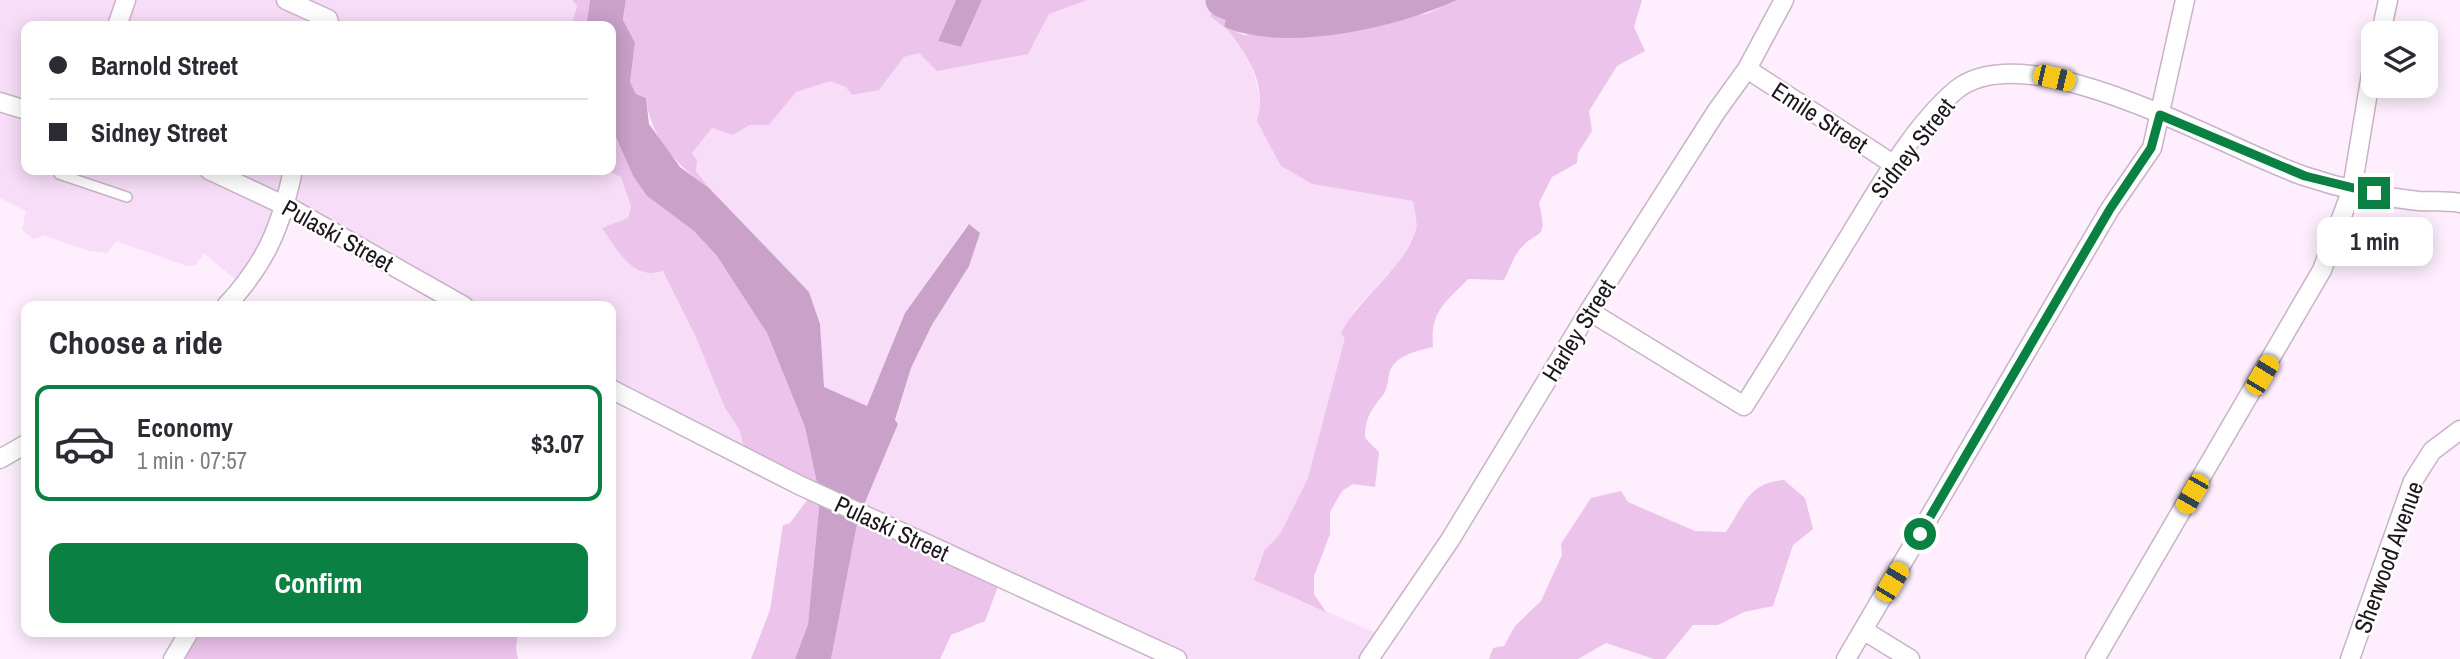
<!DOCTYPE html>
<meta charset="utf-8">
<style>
body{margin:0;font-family:"Archivo Narrow",sans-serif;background:#f7f7f7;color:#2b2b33;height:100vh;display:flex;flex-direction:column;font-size:26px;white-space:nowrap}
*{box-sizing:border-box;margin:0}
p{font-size:23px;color:#7c7c81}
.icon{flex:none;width:38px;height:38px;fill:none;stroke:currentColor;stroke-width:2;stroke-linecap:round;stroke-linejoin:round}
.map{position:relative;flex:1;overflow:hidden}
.drawer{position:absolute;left:21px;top:301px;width:595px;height:336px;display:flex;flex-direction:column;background:#fff;border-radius:14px;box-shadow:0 4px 18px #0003}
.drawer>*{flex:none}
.hud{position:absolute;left:21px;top:21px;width:595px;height:154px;border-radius:14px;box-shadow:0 4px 18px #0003;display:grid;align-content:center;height:154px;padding:0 28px;background:#fff}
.tools{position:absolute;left:2361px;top:21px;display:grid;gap:14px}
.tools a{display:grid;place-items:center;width:77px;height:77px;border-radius:14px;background:#fff;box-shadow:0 4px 18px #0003;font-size:35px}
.end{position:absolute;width:32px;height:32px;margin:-16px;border:9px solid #0b8043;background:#fff;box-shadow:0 0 0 4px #fff}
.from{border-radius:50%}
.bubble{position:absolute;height:49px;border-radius:14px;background:#fff;box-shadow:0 4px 18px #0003;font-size:23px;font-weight:700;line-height:49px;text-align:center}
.car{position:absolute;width:21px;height:42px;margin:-21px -10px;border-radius:9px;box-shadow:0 0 5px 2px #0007;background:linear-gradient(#f5c518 24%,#345 0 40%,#f5c518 0 76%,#345 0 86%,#f5c518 0)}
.hud b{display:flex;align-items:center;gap:24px;height:66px;font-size:26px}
.hud b+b{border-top:2px solid #e1e1e2}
.hud i{width:18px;height:18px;background:#2b2b33}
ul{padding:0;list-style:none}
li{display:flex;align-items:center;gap:21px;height:116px;margin:0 14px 10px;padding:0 14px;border:4px solid transparent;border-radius:14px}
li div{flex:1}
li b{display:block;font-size:26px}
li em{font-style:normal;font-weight:700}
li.current{border-color:#0b8043}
li>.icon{width:63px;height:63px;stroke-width:1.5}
h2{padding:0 28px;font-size:32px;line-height:84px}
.action{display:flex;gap:14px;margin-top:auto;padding:14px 28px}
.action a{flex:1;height:80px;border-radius:14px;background:#0b8043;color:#fff;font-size:28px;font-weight:700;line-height:80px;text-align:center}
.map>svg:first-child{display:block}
.built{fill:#f7ddf7}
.green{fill:#ebc3eb}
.water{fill:#c9a1c9}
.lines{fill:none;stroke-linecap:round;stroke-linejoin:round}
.river{stroke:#c9a1c9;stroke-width:35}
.service-casing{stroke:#c7b4c7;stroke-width:12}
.minor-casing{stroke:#c7b4c7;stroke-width:21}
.service{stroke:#fff;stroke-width:9}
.minor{stroke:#fff;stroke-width:18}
.route{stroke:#0b8043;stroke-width:9}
.labels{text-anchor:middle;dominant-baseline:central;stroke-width:5;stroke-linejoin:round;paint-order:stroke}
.street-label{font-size:24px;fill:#1d161d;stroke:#fff}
</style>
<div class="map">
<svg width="2460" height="659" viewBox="0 0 2460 659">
<rect width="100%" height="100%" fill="#feeefe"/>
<path class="built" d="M0,0h572l5,6 -6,20h-545v144h580l15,7 10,28 -3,13 -26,10 53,46 8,-3 32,64 30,73 14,21 9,32 -137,-70v-85h-151l-174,-97 -44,76 -38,-32 -8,12 -9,1 -71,-25 -9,12 -18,-2 -46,-16 -9,4 -12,-9 4,-19 -26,-13z
M1088,0h132l-10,16 15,11 24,28 24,93 8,18 31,18 101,17 4,30 -21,35 -42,44 -46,168 -28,56 -16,17 -10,29 129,56 -15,23h-194l-316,-140 40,-95 -6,-5 4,1 15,-52 69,-135 -12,-9 -63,89 -38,93 -43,-19 -4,-63 -11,-32 -101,-102 -12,-19 1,-11 -5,-7 20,-25 21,7 17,-10h19l27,-33 34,-12 16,7 33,3 25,-33 15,-4 9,6z"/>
<path class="green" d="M572,0h384l-18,41 23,6 21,-47h106l-39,14 -21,40 -91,17 -18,-18 -15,4 -25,33 -27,5 -6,-8 -16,-6 -34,11 -27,33h-19l-17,10 -21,-7 -20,25 5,7 -1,11 13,17c-33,-24 -58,-48 -63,-90l-10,-4 -6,-12 5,-39 -16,-31 -31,9 1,5h-18l6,-20z
M1220,0h17l-9,11 -4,16 -14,-11z
M1457,0h185l-8,27 11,24 -28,15 -28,45 3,20 -14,22 -1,10 -25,14 -13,26c9,40 0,24 -19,46 -7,8 -11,22 -16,31l-36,-1c-23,24 -38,32 -35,68 -16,4 -39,8 -44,27 -1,7 -2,16 -6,21 -12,15 -18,23 -18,43l14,14 -4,35 -22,-3 -11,7 -12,21v22l-16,42v18l12,18 -72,-32 10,-29 16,-17 28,-56 37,-140 -4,-5c20,-37 60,-62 74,-100 4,-8 -1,-23 -2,-32l-101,-17 -31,-18 -24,-45c11,-35 -9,-67 -32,-94l19,8 182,-21z
M611,126l22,50 14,20 47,35 23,25 50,77 38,94 15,70 -12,127 -13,35h-44l19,-49 13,-85 7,-2 23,-31 -65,-31 -9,-32 -14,-21 -30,-73 -32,-64c-31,10 -46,-22 -61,-43l26,-10 3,-12 -10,-29 -15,-7h5z
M1784,480l21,18 8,31 -20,16 -20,61 -29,6 -26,13h-25l-28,34h-11l-48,-16 -28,16h-89l4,-11 11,-2 11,-20 26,-25 21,-46 -1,-11 30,-46 30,-7 7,11 67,29 31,1c18,-27 22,-49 58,-52z
M858,519l142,62 -15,40 -34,14 -11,24h-109z
M189,632h329l-2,16 2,11h-346z"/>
<path class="water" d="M956,0h26l-21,47 -23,-6z
M1237,0h220c-61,28 -170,53 -233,27l4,-16z
M595,5l24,7 16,31 -5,39 6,12 10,4 3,26 31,43 29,21 100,104 11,32 4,63 43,19 38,-93 64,-89 11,9 -11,33 -37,59 -21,43 -16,52 3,4 -40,95 -27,140h-36l13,-35 12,-127 -15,-70 -38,-94 -50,-77 -23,-25 -47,-35 -14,-20 -22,-50v-100h-22z"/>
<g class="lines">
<path class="river" d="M1223,0l33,13 100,-13
M604,26l4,-26"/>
<g class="service-casing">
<path id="service" d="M61,170l-2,4 68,23"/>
</g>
<g class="minor-casing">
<path id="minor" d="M286,0l42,19 2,7
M117,26l9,-26
M2381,33l7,-33
M1747,69l146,95
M0,102l26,8
M209,170l85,40 170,96
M226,306c40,-43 55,-79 67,-136
M1589,311l155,95c36,-57 71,-114 106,-171 28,-46 65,-111 106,-145 73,-59 269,59 348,86 36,12 76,21 114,25 14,1 28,-1 42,2
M611,389l188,96 378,174
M0,459l26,-15
M1863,630l47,29
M173,659l16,-27
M1369,659l81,-119 139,-229 127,-199 31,-43 37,-69
M1846,659l264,-450 42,-61 33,-148
M2095,659l227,-389 30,-81 21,-127
M2350,659l63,-178 19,-30 28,-21"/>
</g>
<use href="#service" class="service"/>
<use href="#minor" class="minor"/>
</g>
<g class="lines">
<path class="route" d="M1920,534l190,-325 41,-61 9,-33 145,61 69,17"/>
</g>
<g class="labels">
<g class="street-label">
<text transform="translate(1820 117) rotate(33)">Emile Street</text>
<text transform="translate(1912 148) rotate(-52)">Sidney Street</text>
<text transform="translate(338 235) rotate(29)">Pulaski Street</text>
<text transform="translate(1578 330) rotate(-58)">Harley Street</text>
<text transform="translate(892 528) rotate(25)">Pulaski Street</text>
<text transform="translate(2388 557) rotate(-70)">Sherwood Avenue</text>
</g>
</g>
</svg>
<div class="tools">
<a><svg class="icon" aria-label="layers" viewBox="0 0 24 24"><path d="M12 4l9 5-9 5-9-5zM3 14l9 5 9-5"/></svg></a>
</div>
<i class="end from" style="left:1920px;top:534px"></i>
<i class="end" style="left:2374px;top:193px"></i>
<div class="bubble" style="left:2317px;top:217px;width:116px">1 min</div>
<i class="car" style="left:2054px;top:78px;rotate:103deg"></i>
<i class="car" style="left:2262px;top:375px;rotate:31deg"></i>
<i class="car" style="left:2192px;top:494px;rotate:210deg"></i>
<i class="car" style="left:1892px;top:582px;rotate:31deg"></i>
<div class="hud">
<b><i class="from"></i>Barnold Street</b>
<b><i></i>Sidney Street</b>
</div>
<section class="drawer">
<h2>Choose a ride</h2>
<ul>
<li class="current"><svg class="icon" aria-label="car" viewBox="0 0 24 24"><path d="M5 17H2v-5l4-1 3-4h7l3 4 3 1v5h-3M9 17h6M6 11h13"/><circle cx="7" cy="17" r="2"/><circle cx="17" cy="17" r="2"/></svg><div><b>Economy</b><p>1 min · 07:57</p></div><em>$3.07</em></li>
</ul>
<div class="action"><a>Confirm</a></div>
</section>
</div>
